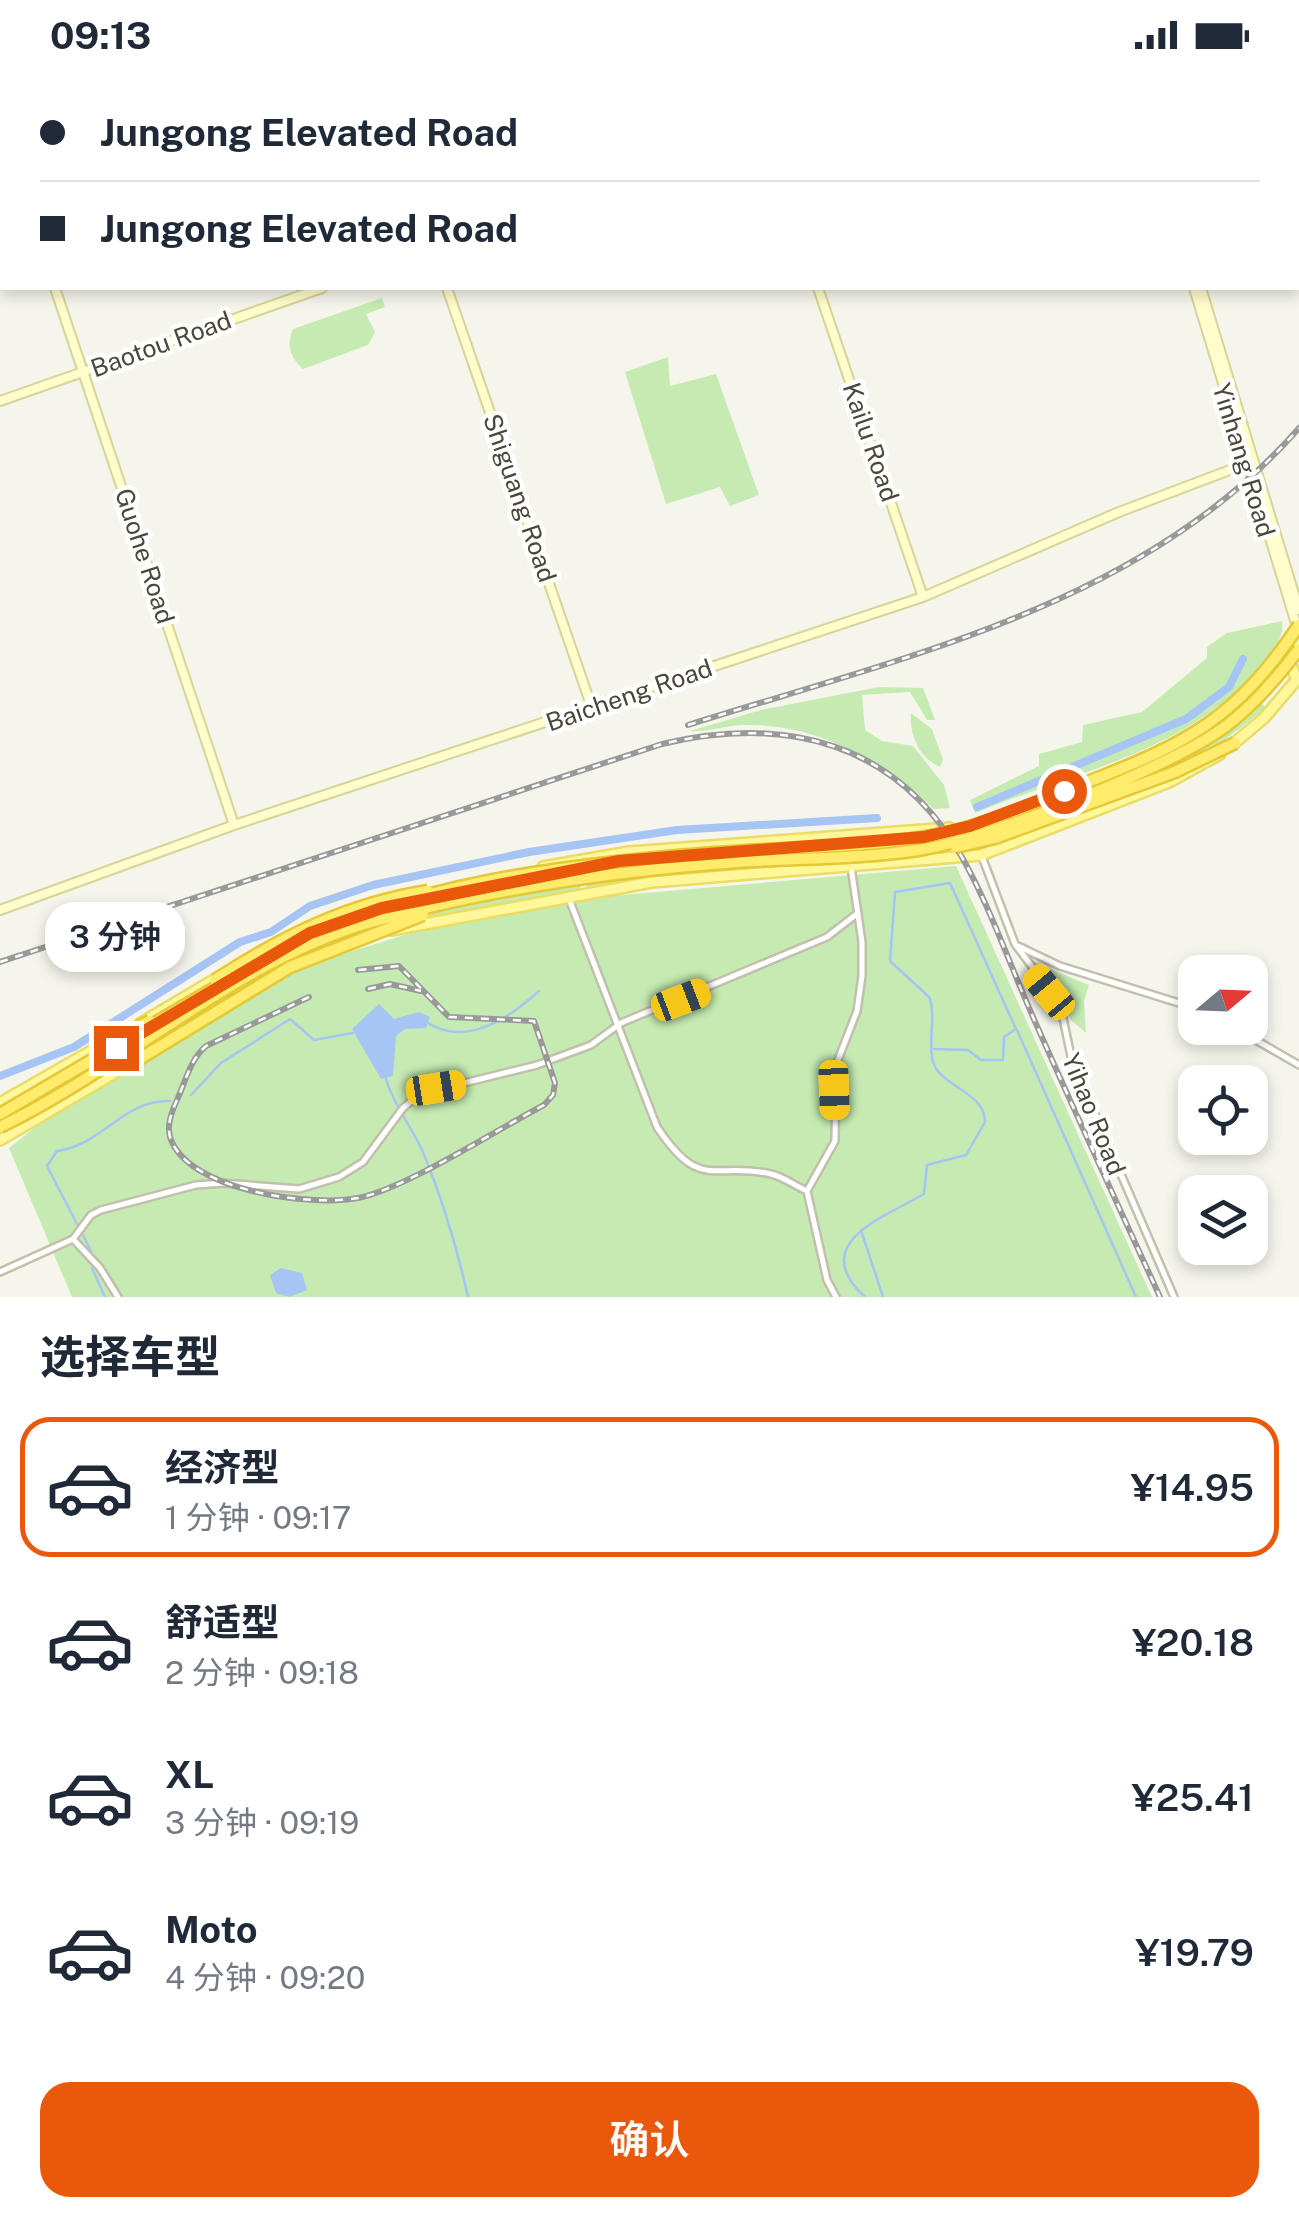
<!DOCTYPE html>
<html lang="zh">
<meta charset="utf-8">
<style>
body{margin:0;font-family:"Public Sans","Noto Sans SC",sans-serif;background:#f2f2f3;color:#1f2937;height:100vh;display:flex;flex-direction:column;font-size:38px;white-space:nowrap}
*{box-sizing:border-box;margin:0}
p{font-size:32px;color:#747a83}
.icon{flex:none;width:55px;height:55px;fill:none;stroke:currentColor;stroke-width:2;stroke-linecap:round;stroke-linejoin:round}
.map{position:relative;height:1227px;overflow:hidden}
.side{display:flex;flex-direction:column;background:#fff;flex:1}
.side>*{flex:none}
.hud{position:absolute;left:0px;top:0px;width:1300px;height:220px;box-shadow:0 5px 15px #0003;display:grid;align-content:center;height:220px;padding:0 40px;background:#fff}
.needle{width:65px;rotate:71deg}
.fabs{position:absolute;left:1178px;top:885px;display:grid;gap:20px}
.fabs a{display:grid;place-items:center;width:90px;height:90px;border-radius:20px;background:#fff;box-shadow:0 5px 15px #0003;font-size:50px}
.end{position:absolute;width:45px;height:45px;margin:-22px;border:12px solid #ea580c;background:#fff;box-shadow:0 0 0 5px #fff}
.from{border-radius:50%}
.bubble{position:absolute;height:70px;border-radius:30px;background:#fff;box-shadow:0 5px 15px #0003;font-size:32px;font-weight:600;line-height:70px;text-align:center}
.car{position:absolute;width:30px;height:60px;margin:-30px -15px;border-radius:12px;box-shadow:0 0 8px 2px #0007;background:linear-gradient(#f5c518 24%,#345 0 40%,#f5c518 0 76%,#345 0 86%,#f5c518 0)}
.hud b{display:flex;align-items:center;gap:35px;height:95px;font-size:38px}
.hud b+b{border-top:2px solid #e0e1e3}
.hud i{width:25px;height:25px;background:#1f2937}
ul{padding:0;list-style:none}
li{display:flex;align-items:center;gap:30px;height:140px;margin:0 20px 15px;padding:0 20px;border:5px solid transparent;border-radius:30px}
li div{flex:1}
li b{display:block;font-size:38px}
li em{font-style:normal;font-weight:600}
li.active{border-color:#ea580c}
li>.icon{width:90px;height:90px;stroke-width:1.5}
h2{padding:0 40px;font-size:45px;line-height:120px}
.action{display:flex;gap:20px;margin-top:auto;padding:20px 40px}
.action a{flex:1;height:115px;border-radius:30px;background:#ea580c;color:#fff;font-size:40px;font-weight:600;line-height:115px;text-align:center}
.status{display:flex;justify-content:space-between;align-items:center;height:70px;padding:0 50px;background:#fff;direction:ltr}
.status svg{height:28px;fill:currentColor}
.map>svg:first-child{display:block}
.green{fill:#c6ebb2}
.water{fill:#a6c4f4}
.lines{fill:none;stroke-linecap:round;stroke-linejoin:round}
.stream{stroke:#a6c4f4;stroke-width:2.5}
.canal{stroke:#a6c4f4;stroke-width:8}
.street-casing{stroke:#c2bfac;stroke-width:10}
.secondary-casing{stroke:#d7d499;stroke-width:12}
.primary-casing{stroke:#e9dd65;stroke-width:14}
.street{stroke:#fff;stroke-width:5}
.secondary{stroke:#fffdcb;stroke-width:8}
.primary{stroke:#fff79a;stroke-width:9}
.rail-casing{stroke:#999;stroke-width:6}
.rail{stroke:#fff;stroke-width:2.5;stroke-dasharray:8;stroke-linecap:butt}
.highway-bridge-casing{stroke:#e4c836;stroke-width:15;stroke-linecap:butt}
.highway-bridge{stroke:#ffec6c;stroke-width:10}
.route{stroke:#ea580c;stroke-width:12}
.labels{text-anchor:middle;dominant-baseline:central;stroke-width:9;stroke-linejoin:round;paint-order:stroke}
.street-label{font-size:25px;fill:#4b4738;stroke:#fff}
</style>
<div class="status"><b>09:13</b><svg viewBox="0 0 49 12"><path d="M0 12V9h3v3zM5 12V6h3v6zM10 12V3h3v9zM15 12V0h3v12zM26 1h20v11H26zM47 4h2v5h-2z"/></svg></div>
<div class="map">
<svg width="1299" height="1227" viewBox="0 0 1299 1227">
<rect width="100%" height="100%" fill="#f6f5eb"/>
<path class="green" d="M382,228l3,9 -19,7 9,18 -7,13 -65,24c-13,-12 -17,-23 -10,-40z
M668,287l2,29 46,-12 43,121 -29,11 -10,-19 -54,17 -41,-132z
M1282,551c3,16 -9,28 -18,40 -68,89 -190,111 -289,152l-5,-13 69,-34v-12l43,-12 1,-17 59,-13 65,-54v-11l20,-14z
M879,617l44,1 12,32h-8l-17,-28 -48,3 3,35 17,11 31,5 31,39 6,23 -16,1c-55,-49 -114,-85 -190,-84 -18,0 -38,8 -54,6l71,-21z
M1257,628l9,10 -80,62 -189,74 -7,-3v-15l159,-61 64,-30z
M911,643l21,16 11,31 -3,7c-21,-9 -31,-32 -29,-54z
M940,766l13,18 -300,24 -66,10 -4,-19z
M956,796l196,431h-1080l-63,-149 30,-24 251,-154 128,-39 157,-32z
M577,799l4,20 -189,37 -3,-17z
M1034,892l55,23 -5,16 2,32 -15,-13 -13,-31z"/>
<path class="water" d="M379,934l15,15 25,-7 11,5 -4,11 -21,1 -9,7 -3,40 -12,3 -29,-50z
M281,1198l21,5 5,17 -18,7 -13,-4 -6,-18z"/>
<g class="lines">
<path class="stream" d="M426,952c40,26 83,-4 113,-31
M1017,960l119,267
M385,1004c3,21 28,56 38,78 19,46 34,96 45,145
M191,1025l30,-32 69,-44 24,21 39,-7
M77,1154l-30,-58 10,-15c46,-6 67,-52 113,-50
M861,1160l22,67
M83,1165l8,16
M92,1198l13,29
M865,1227c-59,-54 20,-80 59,-103l3,-29 39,-10 19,-33c0,-27 -34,-33 -48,-52 -13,-18 1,-52 -8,-73l-39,-36 5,-69 55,-9 66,146 -12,8 -1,23h-22l-13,-10 -34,-1"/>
<path class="canal" d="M977,737l209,-88 43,-32 14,-28
M0,1006l74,-29 166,-105 31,-10 39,-26 63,-21 156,-33 148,-22 200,-12"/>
<g class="street-casing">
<path id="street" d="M981,784l34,90 45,60 12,57 102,236
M571,834l86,223c44,66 56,34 114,47 13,3 24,12 36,17l20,89 9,17
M1018,876l42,20 135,42
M1235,958l64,37
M807,1121l28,-50 1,-76 21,-54 5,-35v-34l-11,-75
M73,1169l27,29 18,29
M0,1202l73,-33 18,-24 10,-5 95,-25 27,-2 76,6 40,-12 24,-15 40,-54 17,-14 117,-29 54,-20 30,-22 206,-86 31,-24"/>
</g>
<g class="secondary-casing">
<path id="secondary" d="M370,0l1,2
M744,0l1,2
M1132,0l1,2
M1139,0l1,2
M881,2l5,-2
M0,59l2,7
M55,218l179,537
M447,218l145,420
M818,218l105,309
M1194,218l103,339
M1201,218l98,322
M0,331l322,-113
M0,840l234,-85 689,-228 196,-85 132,-50"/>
</g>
<g class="primary-casing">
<path id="primary" d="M1297,610l-7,-17 9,-32
M1235,637l34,-30 19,-28
M1232,675l32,-27 35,-41
M543,797l86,-15 321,-24
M392,860l260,-48 329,-27 188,-73 51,-28
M141,953l78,-46
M0,1033l128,-73
M0,1070l140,-82"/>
</g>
<use href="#street" class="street"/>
<use href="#secondary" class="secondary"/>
<use href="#primary" class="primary"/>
<g class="rail-casing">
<path id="rail" d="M688,655c215,-68 457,-120 611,-297
M0,892l662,-218c123,-29 235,-3 301,115 29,52 49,112 74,167 40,91 82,181 123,271
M368,919l22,-5 31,7
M309,927l-103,49c-14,12 -19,30 -26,47 -6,14 -14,29 -10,44 17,54 141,70 188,61 47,-9 140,-69 186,-93l9,-10 2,-12 -21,-62 -85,-4 -50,-51 -41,4"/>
</g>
<use href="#rail" class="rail"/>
<g class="highway-bridge-casing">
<path id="highway-bridge" d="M956,777l39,-9 180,-66 60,-29
M215,910c68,-44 132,-76 213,-89
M123,964l27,-13
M136,991l154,-94 133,-52
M0,1044l274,-161c131,-70 294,-89 441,-100 75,-6 153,-5 227,-19 49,-10 96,-33 143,-51 103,-40 151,-64 214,-158
M0,1057c126,-61 235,-166 371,-205 118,-33 243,-51 366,-60 60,-4 122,-3 181,-12 70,-11 252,-82 308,-124 29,-22 52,-49 73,-77"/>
</g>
<use href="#highway-bridge" class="highway-bridge"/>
</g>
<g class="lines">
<path class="route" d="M116,978l194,-115 72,-25 237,-47 305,-24 46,-11 94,-35"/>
</g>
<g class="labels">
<g class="street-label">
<text transform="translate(161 274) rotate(-20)">Baotou Road</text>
<text transform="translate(871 372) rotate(71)">Kailu Road</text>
<text transform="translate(1244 390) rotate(73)">Yinhang Road</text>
<text transform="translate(520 428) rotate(71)">Shiguang Road</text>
<text transform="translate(145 486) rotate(72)">Guohe Road</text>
<text transform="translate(629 625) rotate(-19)">Baicheng Road</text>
<text transform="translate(1094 1044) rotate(68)">Yihao Road</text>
</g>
</g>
</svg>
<div class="fabs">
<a><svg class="needle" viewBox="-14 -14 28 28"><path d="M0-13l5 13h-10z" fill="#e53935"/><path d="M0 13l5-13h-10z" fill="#747a83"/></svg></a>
<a><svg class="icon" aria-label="locate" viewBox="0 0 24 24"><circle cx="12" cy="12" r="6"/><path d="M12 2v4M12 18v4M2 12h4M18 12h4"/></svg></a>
<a><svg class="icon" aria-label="layers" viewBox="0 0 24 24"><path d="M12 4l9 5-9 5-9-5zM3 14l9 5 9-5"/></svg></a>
</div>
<i class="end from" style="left:1064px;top:721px"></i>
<i class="end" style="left:116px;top:978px"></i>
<div class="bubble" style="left:45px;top:832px;width:140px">3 分钟</div>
<i class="car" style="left:1049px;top:922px;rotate:320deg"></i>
<i class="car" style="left:681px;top:930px;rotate:69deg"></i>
<i class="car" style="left:436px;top:1018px;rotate:81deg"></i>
<i class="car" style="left:834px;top:1020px;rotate:178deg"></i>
<div class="hud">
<b><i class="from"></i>Jungong Elevated Road</b>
<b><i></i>Jungong Elevated Road</b>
</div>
</div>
<section class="side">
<h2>选择车型</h2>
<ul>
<li class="active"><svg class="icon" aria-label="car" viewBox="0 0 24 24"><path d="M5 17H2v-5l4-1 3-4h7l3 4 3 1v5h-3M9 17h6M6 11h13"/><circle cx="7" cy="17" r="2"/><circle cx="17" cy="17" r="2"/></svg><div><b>经济型</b><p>1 分钟 · 09:17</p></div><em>¥14.95</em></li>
<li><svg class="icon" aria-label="car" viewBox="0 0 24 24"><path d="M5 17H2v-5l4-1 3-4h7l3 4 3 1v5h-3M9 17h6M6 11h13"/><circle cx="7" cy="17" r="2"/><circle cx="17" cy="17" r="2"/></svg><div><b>舒适型</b><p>2 分钟 · 09:18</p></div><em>¥20.18</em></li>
<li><svg class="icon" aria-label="car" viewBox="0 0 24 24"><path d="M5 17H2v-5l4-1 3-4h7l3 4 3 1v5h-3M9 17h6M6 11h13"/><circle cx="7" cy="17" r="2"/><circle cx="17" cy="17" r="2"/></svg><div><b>XL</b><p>3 分钟 · 09:19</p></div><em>¥25.41</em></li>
<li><svg class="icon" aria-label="car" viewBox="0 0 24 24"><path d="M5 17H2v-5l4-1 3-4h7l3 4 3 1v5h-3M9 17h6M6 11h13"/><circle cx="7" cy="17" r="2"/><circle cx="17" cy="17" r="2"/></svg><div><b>Moto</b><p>4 分钟 · 09:20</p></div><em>¥19.79</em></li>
</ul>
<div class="action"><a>确认</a></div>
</section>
